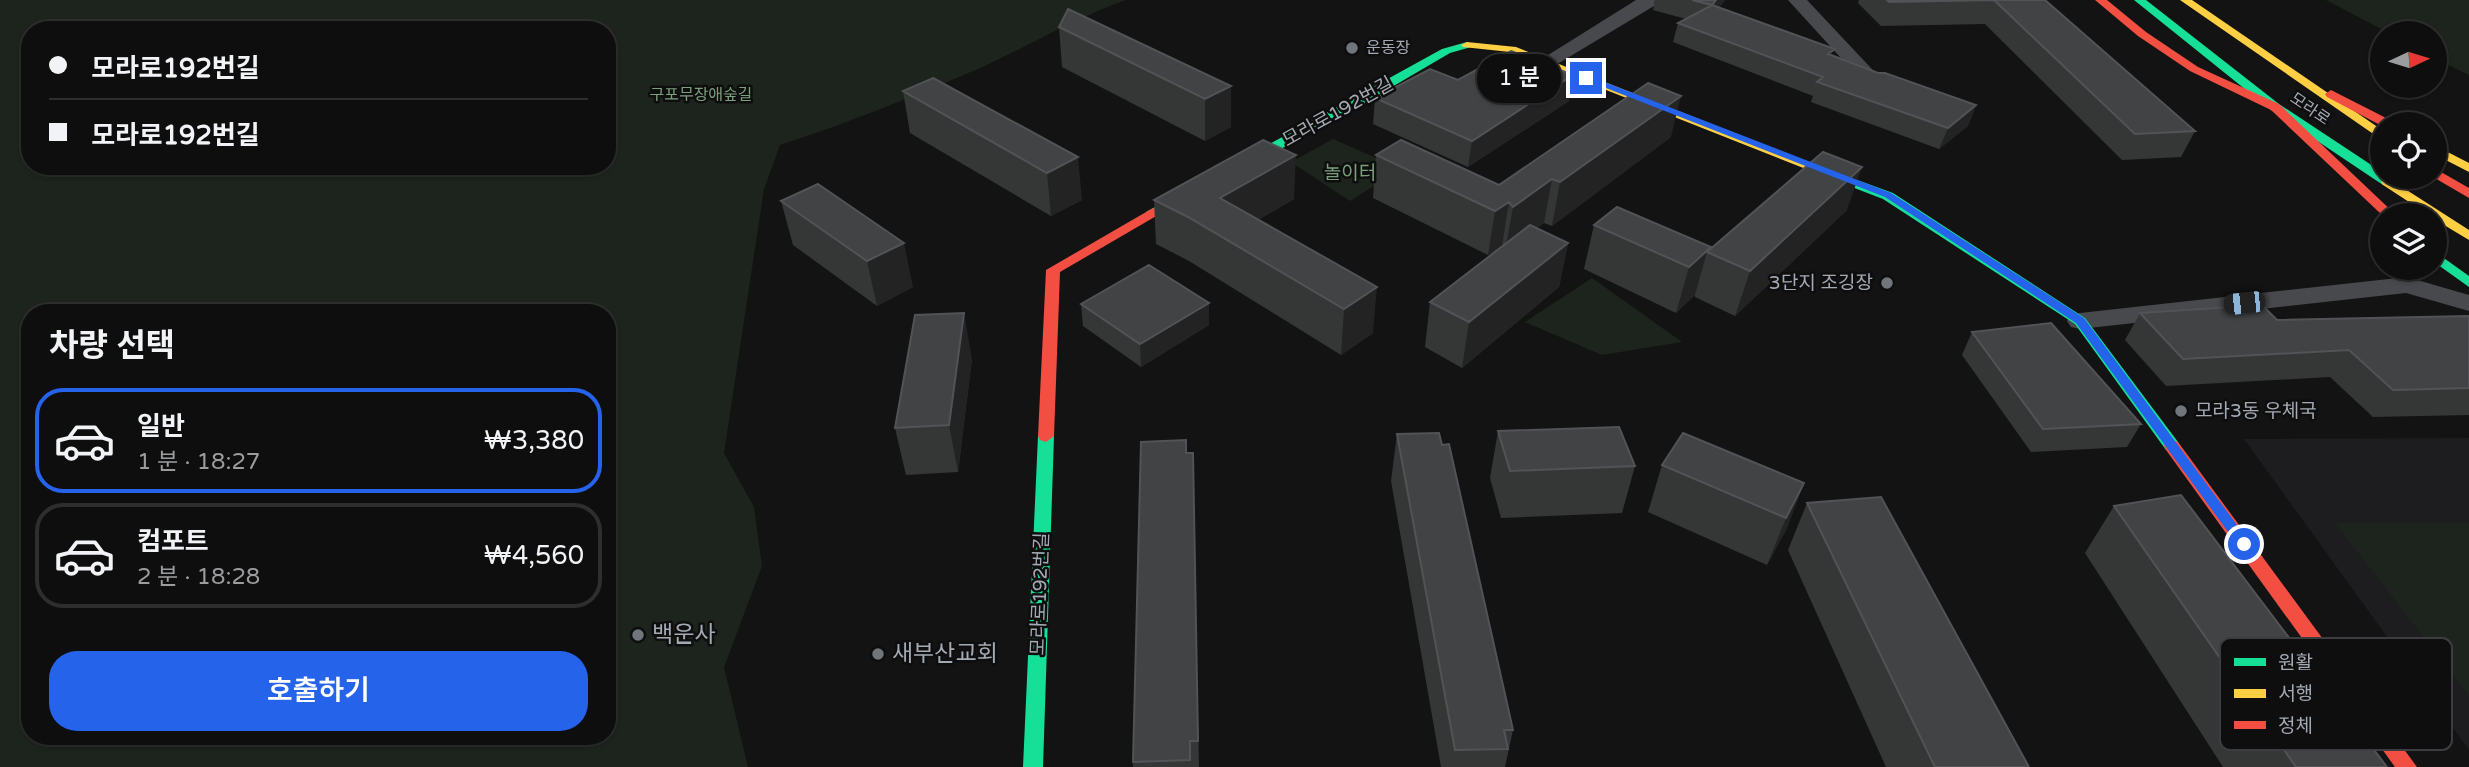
<!DOCTYPE html>
<html lang="ko">
<meta charset="utf-8">
<style>
body{margin:0;font-family:"Varela Round","Noto Sans KR",sans-serif;background:#1c1c1c;color:#f1f3f6;height:100vh;display:flex;flex-direction:column;font-size:26px;white-space:nowrap}
*{box-sizing:border-box;margin:0}
p{font-size:23px;color:#9b9c9e}
.icon{flex:none;width:38px;height:38px;fill:none;stroke:currentColor;stroke-width:2;stroke-linecap:round;stroke-linejoin:round}
.map{position:relative;flex:1;overflow:hidden}
.side{position:absolute;left:21px;top:304px;width:595px;height:441px;display:flex;flex-direction:column;background:#0e0e0e;border-radius:28px;box-shadow:0 2px 5px #0004,0 0 0 2px #2e2e2e}
.side>*{flex:none}
.guide{position:absolute;left:21px;top:21px;width:595px;height:154px;border-radius:28px;box-shadow:0 2px 5px #0004,0 0 0 2px #2e2e2e;display:grid;align-content:center;height:154px;padding:0 28px;background:#0e0e0e}
.needle{width:46px;rotate:86deg}
.fabs{position:absolute;left:2370px;top:21px;display:grid;gap:14px}
.fabs a{display:grid;place-items:center;width:77px;height:77px;border-radius:50%;background:#0e0e0e;box-shadow:0 2px 5px #0004,0 0 0 2px #2e2e2e;font-size:35px}
.end{position:absolute;width:32px;height:32px;margin:-16px;border:9px solid #2563eb;background:#fff;box-shadow:0 0 0 4px #fff}
.from{border-radius:50%}
.bubble{position:absolute;height:49px;border-radius:24px;background:#0e0e0e;box-shadow:0 2px 5px #0004,0 0 0 2px #2e2e2e;font-size:23px;font-weight:600;line-height:49px;text-align:center}
.car{position:absolute;width:21px;height:42px;margin:-21px -10px;border-radius:9px;box-shadow:0 0 5px 2px #0007;background:linear-gradient(#222 24%,#8ab4d8 0 40%,#222 0 76%,#8ab4d8 0 86%,#222 0)}
.guide b{display:flex;align-items:center;gap:24px;height:66px;font-size:26px}
.guide b+b{border-top:2px solid #2e2e2e}
.guide i{width:18px;height:18px;background:#f1f3f6}
ul{padding:0;list-style:none}
li{display:flex;align-items:center;gap:21px;height:105px;margin:0 14px 10px;padding:0 14px;border:4px solid #2e2e2e;border-radius:28px}
li div{flex:1}
li b{display:block;font-size:26px}
li em{font-style:normal;font-weight:600}
li.on{border-color:#2563eb}
li>.icon{width:63px;height:63px;stroke-width:1.5}
h2{padding:0 28px;font-size:32px;line-height:84px}
.cta{display:flex;gap:14px;margin-top:auto;padding:14px 28px}
.cta a{flex:1;height:80px;border-radius:28px;background:#2563eb;color:#fff;font-size:28px;font-weight:600;line-height:80px;text-align:center}
.map>svg:first-child{display:block}
.built{fill:#1d1d1f}
.green{fill:#1d241d;fill-rule:evenodd}
.lines{fill:none;stroke-linecap:round;stroke-linejoin:round}
.street{fill:#48494c;fill-rule:evenodd}
.fast{fill:#16e098;fill-rule:evenodd}
.slow{fill:#ffcf43;fill-rule:evenodd}
.jam{fill:#f24e42;fill-rule:evenodd}
.wall{fill:#353737}
.shaded-wall{fill:#232323}
.building{fill:#414345;stroke:#515356;stroke-width:2}
.route{fill:#2563eb}
.poi-dot{fill:#71757c;stroke:#0e0e0f;stroke-width:2.5}
.labels{text-anchor:middle;dominant-baseline:central;stroke-width:5;stroke-linejoin:round;paint-order:stroke}
.far-poi-label{font-size:16px;fill:#a4aab4;stroke:#0e0e0f;text-anchor:start}
.far-park-label{font-size:16px;fill:#7c9f7c;stroke:#0e0e0f}
.far-street-label{font-size:16px;fill:#a4aab4;stroke:#0e0e0f}
.street-label{font-size:19px;fill:#a4aab4;stroke:#0e0e0f}
.park-label{font-size:19px;fill:#7c9f7c;stroke:#0e0e0f}
.poi-label{font-size:19px;fill:#a4aab4;stroke:#0e0e0f;text-anchor:end}
.near-poi-label{font-size:23px;fill:#a4aab4;stroke:#0e0e0f;text-anchor:start}
.key{fill:#0e0e0f;stroke:#3b3d41;stroke-width:2}
.key-label{font-size:19px;fill:#a4aab4}
</style>
<div class="map">
<svg width="2469" height="767" viewBox="0 0 2469 767">
<rect width="100%" height="100%" fill="#131313"/>
<path class="built" d="M2469,438v312l-225,-311z"/>
<path class="green" d="M0,0h1126c-51,18 -97,46 -146,68 -65,28 -132,55 -200,77l-16,44 -40,264 30,54 8,59 -38,101 24,100h-748zM30,30h577v136h-577zM30,313h577v424h-577z
M2326,0h143v75l-35,-17v-25h-45z
M1333,139l68,30 -51,32 -59,-39z
M1592,278l90,64 -80,13 -77,-33z
M2335,523h134v172z"/>
<g class="lines">
<path class="street" d="M1655,0l-1,6 -100,60h-14l-3,-4 99,-62z
M1788,0h19l78,83 3,4 -3,4h-14z
M2407,277l62,18v16l-63,-18 -326,36 -9,-2 -4,-6 4,-6 9,-2z"/>
<path class="fast" d="M2134,0h12l133,104 103,68v5l11,2v6h-10l-112,-75z
M1467,42l6,3 -2,2 -21,6 -106,62 -186,100h-10l-2,-3 296,-163z
M1849,177l44,16 192,125 93,124 2,4 -2,4h-12l-91,-126 -192,-125 -39,-15v-6z
M2434,251l35,25v11l-35,-25z
M1046,430l8,6 -11,331h-20l15,-331z"/>
<path class="slow" d="M2180,0h12l190,130v10z
M1467,42l49,5 340,134 -2,3h-10l-334,-132 -47,-5 -2,-2z
M2434,145l35,18v9l-35,-18z
M2388,178l81,52v10l-35,-21v-4h-5l-46,-30 -2,-3z"/>
<path class="jam" d="M2095,0h12l39,32 52,35 81,37 117,111h-14l-111,-105 -81,-39 -52,-35z
M2331,90l61,31 2,3 -12,2 -55,-29 -2,-3z
M2434,168l35,20v10l-36,-21z
M1153,208l7,4 -2,3 -98,57 -6,164 -8,6 -6,-2 -2,-4 8,-166z
M2172,440l6,2 239,325h-22l-229,-317 -2,-4 2,-4z"/>
</g>
<path class="wall" d="M1655,0h70l-6,8 159,65 98,32 -8,21 -29,23 -128,-47 2,-6 -140,-54 5,-19 8,-4 -33,-9z
M1859,0h186l150,131 -14,26 -59,3 -137,-136 -104,2 -23,-23z
M1059,27l172,59v41l-26,14 -143,-74z
M933,78l149,122 -31,16 -141,-83 -7,-42z
M1458,80l111,21 -101,66 -95,-43 2,-26z
M1671,137l-119,89 -8,-3 -7,5 31,15 -9,44 -97,81 -37,-21 5,-45 72,-55 -14,8 -115,-57 3,-43 123,30z
M1294,199l-36,21 115,113 -32,22 -152,-94 -33,-17 -2,-44z
M781,201l132,86 -36,19 -84,-61z
M1847,210l-112,106 -40,-19v-2l-19,18 -92,-44 10,-44 117,22v2z
M1081,304l128,21 -68,42 -58,-41z
M2140,313l137,7 192,-4v99l-96,2 -43,-40 -164,9 -41,-46z
M1972,332l169,92 -14,23 -96,5 -69,-97z
M972,359l-14,113 -52,3 -11,-47z
M1498,431l137,35 -13,47 -121,5 -11,-40z
M1397,434l116,296 -8,37h-64l-50,-286z
M1186,453l8,47 5,267h-66v-5z
M1662,465l142,18 -18,47 -19,35 -119,-53z
M1807,503l222,264h-143l-98,-217z
M2114,506l273,261h-164l-138,-214z"/>
<path class="shaded-wall" d="M1716,0h9l-18,25 5,-20z
M1573,75l-4,26 -101,66 4,-26z
M1231,86v41l-26,14v-42z
M1681,96l-10,41 -119,89 8,-44z
M1976,105l-8,21 -29,23 9,-21z
M1296,155l-2,44 -68,40 -6,-41z
M1078,157l4,43 -31,16 -4,-43z
M1862,167l-15,43 -112,106 15,-45z
M1552,179l-8,44 -39,28 8,-44z
M1509,202l-7,44 -14,9 7,-44z
M904,243l9,44 -36,19 -10,-45z
M1568,243l-9,44 -97,81 7,-46z
M1711,247l-1,6 -3,-1 -12,43 -19,18 13,-46z
M1377,287l-4,46 -32,22 3,-46z
M1209,303v22l-68,42 -1,-23z
M964,313l8,46 -14,113 -9,-47z
M1804,483l-18,47 -19,35 19,-47z"/>
<path class="building" d="M1692,0h24l-4,5z
M1887,0h158l150,131 -60,3 -141,-134 -105,2z
M1712,5l123,44 -7,5 50,19h7l91,32 -28,23 -131,-46 6,-5 -145,-54z
M1068,9l163,77 -26,13 -146,-72z
M1511,51l62,24 -101,66 -97,-43 55,-29 28,11z
M933,78l145,79 -31,16 -144,-82z
M1648,83l33,13 -121,86 -8,-3 -39,28 -4,-5 -14,9 -119,-56 25,-15 98,45z
M1263,140l33,15 -76,43 157,89 -33,22 -156,-92 -34,-17z
M1823,152l39,15 -112,104 -43,-19z
M818,184l86,59 -37,18 -86,-60z
M1617,207l94,40 -22,20 -95,-42z
M1530,225l38,18 -99,79 -39,-20z
M1149,265l60,38 -69,41 -59,-40z
M2262,305l15,15 192,-4v72l-76,2 -44,-40 -166,9 -43,-46z
M964,313l-15,112 -54,3 20,-113z
M2051,323l90,101 -98,5 -71,-97z
M1619,427l16,39 -125,5 -12,-40z
M1439,433l3,12 7,-1 64,286h-9l4,19 -53,1 -58,-316z
M1683,433l121,50 -18,35 -124,-53z
M1186,440v13h7l5,288h-8v19l-57,2 8,-320z
M2181,495l206,272h-91l-182,-261z
M1881,497l148,270h-94l-128,-264z"/>
<path class="route" d="M1583,76h6l302,117 193,125 164,222v7h-9l-163,-224 -191,-126 -302,-118z"/>
<g class="poi-dot">
<circle cx="1352" cy="48" r="7"/>
<circle cx="1887" cy="283" r="7"/>
<circle cx="2181" cy="411" r="7"/>
<circle cx="638" cy="635" r="7"/>
<circle cx="878" cy="654" r="7"/>
</g>
<g class="labels">
<g class="far-poi-label">
<text x="1366" y="48">운동장</text>
</g>
<g class="far-park-label">
<text x="701" y="95">구포무장애숲길</text>
</g>
<g class="far-street-label">
<text transform="translate(2310 109) rotate(34)">모라로</text>
</g>
<g class="street-label">
<text transform="translate(1338 112) rotate(-29)">모라로192번길</text>
<text transform="translate(1040 594) rotate(-88)">모라로192번길</text>
</g>
<g class="park-label">
<text x="1350" y="173">놀이터</text>
</g>
<g class="poi-label">
<text x="1873" y="283">3단지 조깅장</text>
<text x="2195" y="411" text-anchor="start">모라3동 우체국</text>
</g>
<g class="near-poi-label">
<text x="652" y="635">백운사</text>
<text x="892" y="654">새부산교회</text>
</g>
</g>
<rect x="2220" y="638" width="232" height="112" rx="10" class="key"/>
<rect x="2234" y="658" width="32" height="8" fill="#16e098"/>
<rect x="2234" y="689" width="32" height="9" fill="#ffcf43"/>
<rect x="2234" y="721" width="32" height="8" fill="#f24e42"/>
<g class="key-label">
<text x="2278" y="669">원활</text>
<text x="2278" y="700">서행</text>
<text x="2278" y="732">정체</text>
</g>
</svg>
<div class="fabs">
<a><svg class="needle" viewBox="-14 -14 28 28"><path d="M0-13l5 13h-10z" fill="#e53935"/><path d="M0 13l5-13h-10z" fill="#9b9c9e"/></svg></a>
<a><svg class="icon" aria-label="locate" viewBox="0 0 24 24"><circle cx="12" cy="12" r="6"/><path d="M12 2v4M12 18v4M2 12h4M18 12h4"/></svg></a>
<a><svg class="icon" aria-label="layers" viewBox="0 0 24 24"><path d="M12 4l9 5-9 5-9-5zM3 14l9 5 9-5"/></svg></a>
</div>
<i class="end from" style="left:2244px;top:544px"></i>
<i class="end" style="left:1586px;top:78px"></i>
<div class="bubble" style="left:1477px;top:54px;width:84px">1 분</div>
<i class="car" style="left:2244px;top:303px;rotate:264deg"></i>
<div class="guide">
<b><i class="from"></i>모라로192번길</b>
<b><i></i>모라로192번길</b>
</div>
<section class="side">
<h2>차량 선택</h2>
<ul>
<li class="on"><svg class="icon" aria-label="car" viewBox="0 0 24 24"><path d="M5 17H2v-5l4-1 3-4h7l3 4 3 1v5h-3M9 17h6M6 11h13"/><circle cx="7" cy="17" r="2"/><circle cx="17" cy="17" r="2"/></svg><div><b>일반</b><p>1 분 · 18:27</p></div><em>₩3,380</em></li>
<li><svg class="icon" aria-label="car" viewBox="0 0 24 24"><path d="M5 17H2v-5l4-1 3-4h7l3 4 3 1v5h-3M9 17h6M6 11h13"/><circle cx="7" cy="17" r="2"/><circle cx="17" cy="17" r="2"/></svg><div><b>컴포트</b><p>2 분 · 18:28</p></div><em>₩4,560</em></li>
</ul>
<div class="cta"><a>호출하기</a></div>
</section>
</div>
